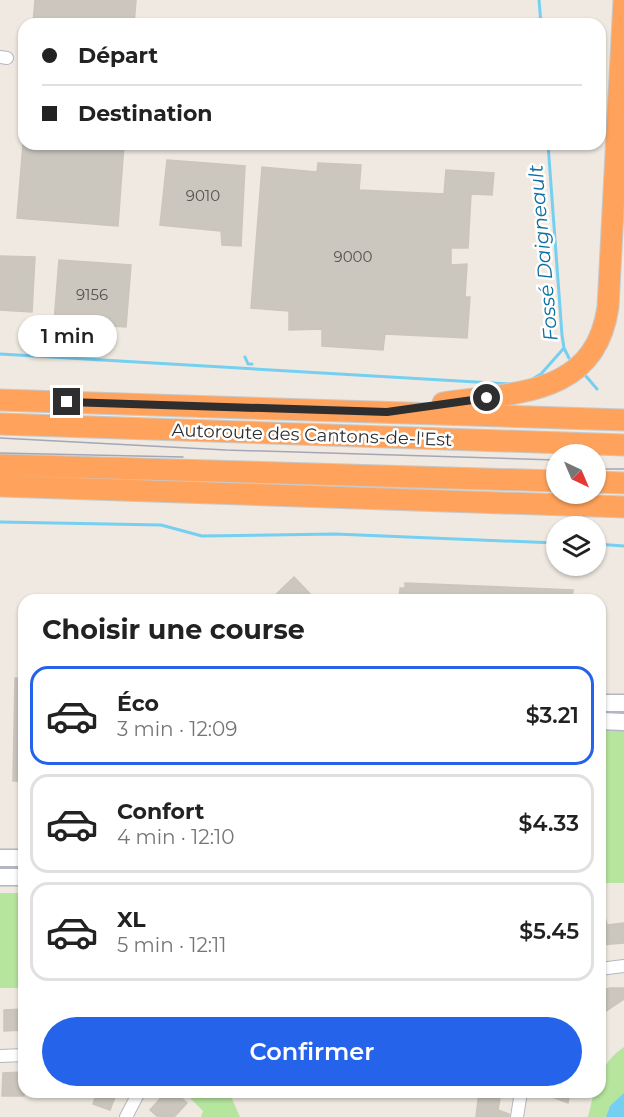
<!DOCTYPE html>
<html lang="fr">
<meta charset="utf-8">
<style>
body{margin:0;font-family:Montserrat,sans-serif;background:#f2f2f2;color:#222;height:100vh;display:flex;flex-direction:column;font-size:22px;white-space:nowrap}
*{box-sizing:border-box;margin:0}
p{font-size:20px;color:#767676}
.icon{flex:none;width:33px;height:33px;fill:none;stroke:currentColor;stroke-width:2;stroke-linecap:round;stroke-linejoin:round}
.map{position:relative;flex:1;overflow:hidden}
.side{position:absolute;left:18px;top:594px;width:588px;height:504px;display:flex;flex-direction:column;background:#fff;border-radius:18px;box-shadow:0 2px 4px #0004}
.side>*{flex:none}
.hud{position:absolute;left:18px;top:18px;width:588px;height:132px;border-radius:18px;box-shadow:0 2px 4px #0004;display:grid;align-content:center;height:132px;padding:0 24px;background:#fff}
.needle{width:39px;rotate:136deg}
.fabs{position:absolute;left:546px;top:444px;display:grid;gap:12px}
.fabs a{display:grid;place-items:center;width:60px;height:60px;border-radius:50%;background:#fff;box-shadow:0 2px 4px #0004;font-size:30px}
.end{position:absolute;width:27px;height:27px;margin:-14px;border:8px solid #2e2e2e;background:#fff;box-shadow:0 0 0 3px #fff}
.from{border-radius:50%}
.bubble{position:absolute;height:42px;border-radius:21px;background:#fff;box-shadow:0 2px 4px #0004;font-size:20px;font-weight:600;line-height:42px;text-align:center}
.hud b{display:flex;align-items:center;gap:21px;height:57px;font-size:22px}
.hud b+b{border-top:2px solid #e0e0e0}
.hud i{width:15px;height:15px;background:#222}
ul{padding:0;list-style:none}
li{display:flex;align-items:center;gap:18px;height:99px;margin:0 12px 9px;padding:0 12px;border:3px solid #e0e0e0;border-radius:18px}
li div{flex:1}
li b{display:block;font-size:22px}
li em{font-style:normal;font-weight:600}
li.on{border-color:#2563eb}
li>.icon{width:54px;height:54px;stroke-width:1.5}
h2{padding:0 24px;font-size:27px;line-height:72px}
.action{display:flex;gap:12px;margin-top:auto;padding:12px 24px}
.action a{flex:1;height:69px;border-radius:36px;background:#2563eb;color:#fff;font-size:24px;font-weight:600;line-height:69px;text-align:center}
.map>svg:first-child{display:block}
.green{fill:#b6e59e}
.water{fill:#75cff0}
.lines{fill:none;stroke-linecap:round;stroke-linejoin:round}
.stream{stroke:#75cff0;stroke-width:3}
.building{fill:#cbc7bf;stroke:#cbc5ba;stroke-width:1.5}
.street-casing{stroke:#b4b7c1;stroke-width:14}
.secondary-casing{stroke:#b4b7c1;stroke-width:19}
.highway-casing{stroke:#c9c9c9;stroke-width:23}
.street{stroke:#fff;stroke-width:12}
.secondary{stroke:#fff;stroke-width:16}
.highway{stroke:#ffa35c;stroke-width:21}
.tram{stroke:#a3a6b8;stroke-width:1.5}
.route{stroke:#2e2e2e;stroke-width:8}
.labels{text-anchor:middle;dominant-baseline:central;stroke-width:5;stroke-linejoin:round;paint-order:stroke}
.number-label{font-size:15px;fill:#555452}
.street-label{font-size:18px;fill:#2e2e2e;stroke:#fff}
.water-label{font-size:20px;font-style:italic;fill:#0d6fa3;stroke:#fff}
</style>
<div class="map">
<svg width="624" height="1117" viewBox="0 0 624 1117">
<rect width="100%" height="100%" fill="#efe9e1"/>
<path class="green" d="M600,730h24v153h-24z
M0,893h24v95h-24z
M624,1047v70h-36l6,-25h6c0,-22 7,-33 24,-45z
M184,1092h45l11,25h-39l2,-6z"/>
<path class="water" d="M624,1093v24h-18l4,-11z"/>
<g class="lines">
<path class="stream" d="M539,0l2,24
M548,144l14,191 2,13 5,10
M0,354l510,30
M245,357l3,7h4
M585,375l12,14
M534,378l7,-4 23,-26
M0,522l161,3 41,11 133,-2 221,9
M596,544l28,2"/>
</g>
<path class="building" d="M35,0h101l-2,24h-101z
M23,144h101l-6,82 -101,-8z
M167,160l78,6 -4,80 -19,-1 -1,-14 -61,-6z
M318,163l43,2 -2,25 85,4 2,-24 48,3 -2,22 -21,-1 -3,54h-17v17l16,-1 -2,33h5l-3,41 -82,-4 -2,16 -61,-4v-17l-33,1v-19l-38,-3 11,-141 55,5z
M0,256l35,1 -3,55 -32,-2z
M59,260l72,5 -5,62 -72,-5z
M294,577l22,23h-46z
M405,583l168,7 -1,10h-173l1,-12h5z
M15,678l9,1v102h-11z
M603,909l4,16 17,-2v20l-24,2v-35z
M610,988h14v11l-18,12 -6,1v-21z
M24,1009v21l-20,1v-21z
M24,1072v24h-22l1,-23z
M97,1092h20l-7,18 -17,-6z
M166,1092h9l12,11 -13,14 -17,-1 -7,-6z
M479,1092h22l-3,18 11,4v3h-33z
M539,1092h31l-2,11z"/>
<g class="lines">
<g class="street-casing">
<path id="street" d="M0,57l7,1
M600,969l24,-3
M0,1056l24,-1
M126,1117l13,-25
M517,1117l4,-25"/>
</g>
<g class="secondary-casing">
<path id="secondary" d="M600,703h24
M600,721l24,1
M0,858h24
M0,877h24"/>
</g>
<g class="highway-casing">
<path id="highway" d="M0,400l624,20
M443,403c69,-11 152,-5 165,-96l16,-307
M0,424l624,21
M0,465l556,16
M596,482l28,1
M0,486l624,21"/>
</g>
<use href="#street" class="street"/>
<use href="#secondary" class="secondary"/>
<use href="#highway" class="highway"/>
<path class="tram" d="M0,438l226,12 330,10
M0,453l183,4
M596,469h28"/>
</g>
<g class="lines">
<path class="route" d="M67,402l320,10 100,-14"/>
</g>
<g class="labels">
<g class="number-label">
<text x="203" y="195">9010</text>
<text x="353" y="256">9000</text>
<text x="92" y="294">9156</text>
</g>
<g class="street-label">
<text transform="translate(312 435) rotate(2)">Autoroute des Cantons-de-l'Est</text>
</g>
<g class="water-label">
<text transform="translate(543 253) rotate(-95)">Fossé Daigneault</text>
</g>
</g>
</svg>
<div class="fabs">
<a><svg class="needle" viewBox="-14 -14 28 28"><path d="M0-13l5 13h-10z" fill="#e53935"/><path d="M0 13l5-13h-10z" fill="#767676"/></svg></a>
<a><svg class="icon" aria-label="layers" viewBox="0 0 24 24"><path d="M12 4l9 5-9 5-9-5zM3 14l9 5 9-5"/></svg></a>
</div>
<i class="end from" style="left:487px;top:398px"></i>
<i class="end" style="left:67px;top:402px"></i>
<div class="bubble" style="left:18px;top:315px;width:99px">1 min</div>
<div class="hud">
<b><i class="from"></i>Départ</b>
<b><i></i>Destination</b>
</div>
<section class="side">
<h2>Choisir une course</h2>
<ul>
<li class="on"><svg class="icon" aria-label="car" viewBox="0 0 24 24"><path d="M5 17H2v-5l4-1 3-4h7l3 4 3 1v5h-3M9 17h6M6 11h13"/><circle cx="7" cy="17" r="2"/><circle cx="17" cy="17" r="2"/></svg><div><b>Éco</b><p>3 min · 12:09</p></div><em>$3.21</em></li>
<li><svg class="icon" aria-label="car" viewBox="0 0 24 24"><path d="M5 17H2v-5l4-1 3-4h7l3 4 3 1v5h-3M9 17h6M6 11h13"/><circle cx="7" cy="17" r="2"/><circle cx="17" cy="17" r="2"/></svg><div><b>Confort</b><p>4 min · 12:10</p></div><em>$4.33</em></li>
<li><svg class="icon" aria-label="car" viewBox="0 0 24 24"><path d="M5 17H2v-5l4-1 3-4h7l3 4 3 1v5h-3M9 17h6M6 11h13"/><circle cx="7" cy="17" r="2"/><circle cx="17" cy="17" r="2"/></svg><div><b>XL</b><p>5 min · 12:11</p></div><em>$5.45</em></li>
</ul>
<div class="action"><a>Confirmer</a></div>
</section>
</div>
